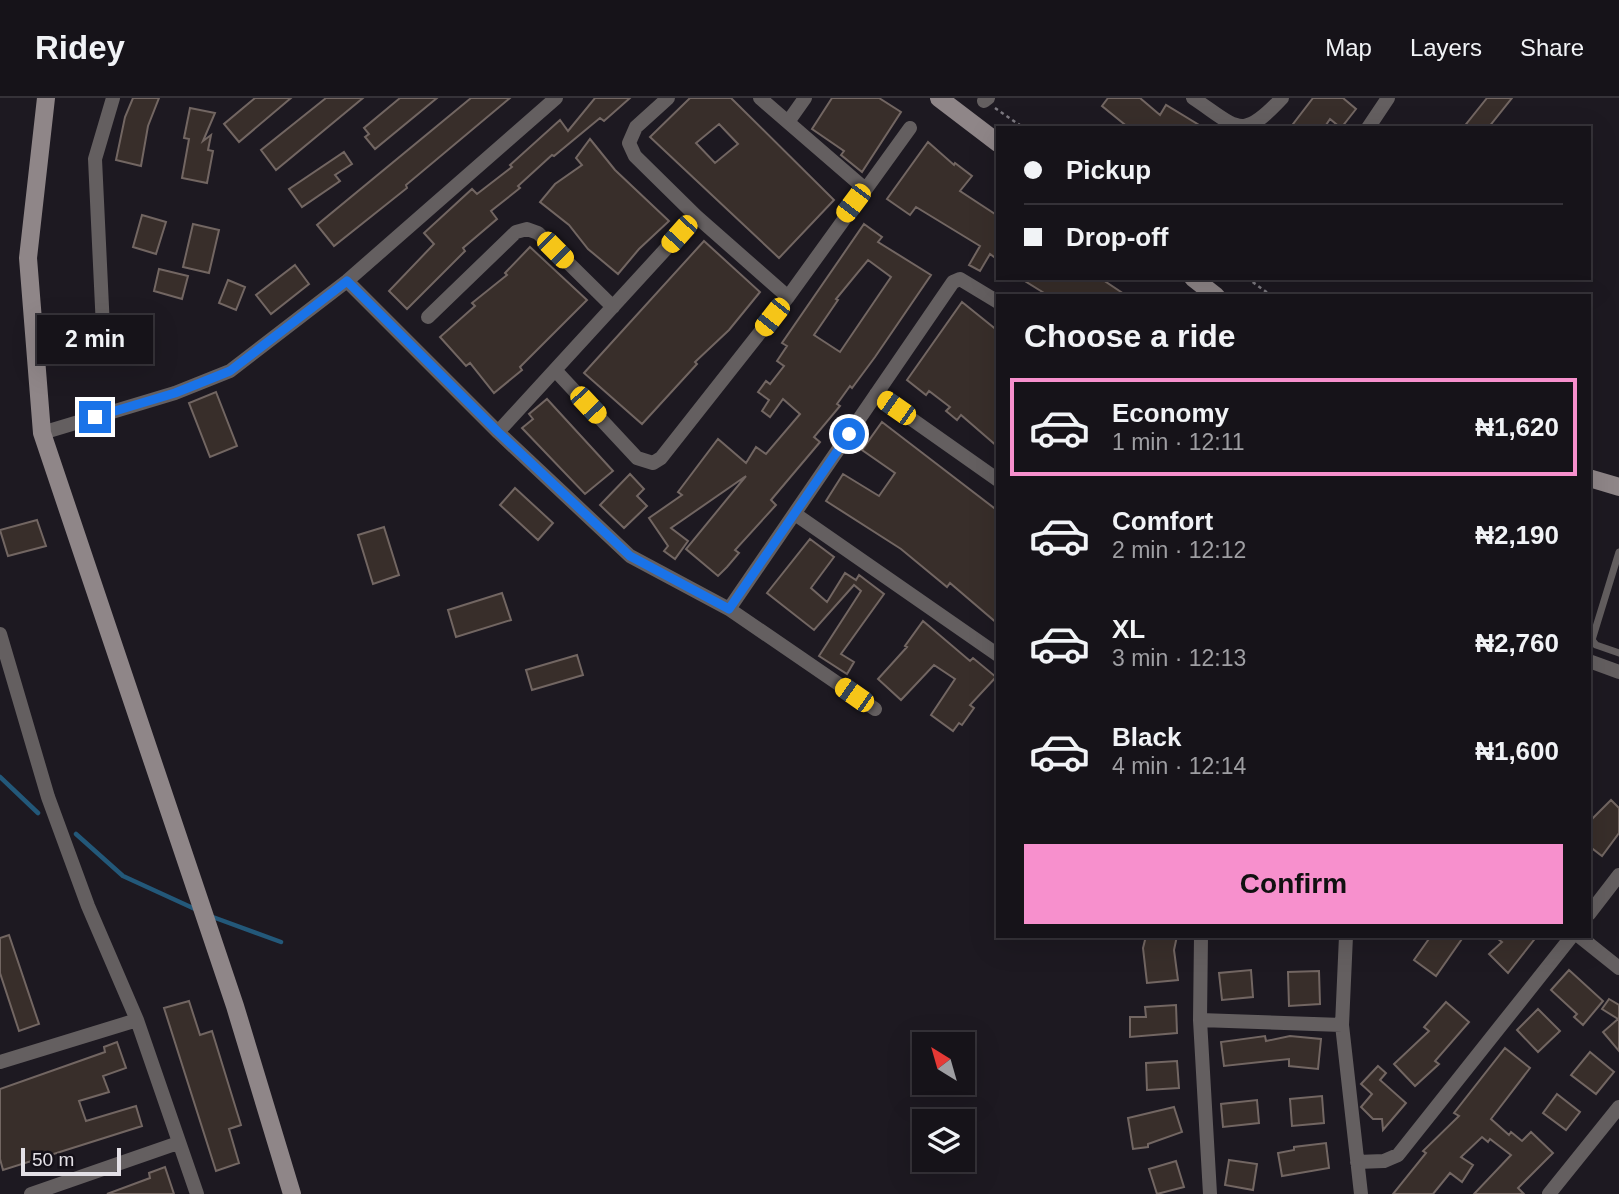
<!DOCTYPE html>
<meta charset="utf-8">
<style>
body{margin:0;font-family:Arial,sans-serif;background:#1f1c22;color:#f1f3f6;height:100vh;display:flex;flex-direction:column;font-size:26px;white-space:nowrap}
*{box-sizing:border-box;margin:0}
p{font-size:23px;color:#9e9ea2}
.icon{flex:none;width:38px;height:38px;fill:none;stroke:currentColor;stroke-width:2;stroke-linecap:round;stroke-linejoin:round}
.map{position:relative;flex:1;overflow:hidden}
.details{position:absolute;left:996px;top:196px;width:595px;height:644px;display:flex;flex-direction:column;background:#161319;border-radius:0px;box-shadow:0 7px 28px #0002,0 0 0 2px #353238}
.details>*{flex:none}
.guide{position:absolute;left:996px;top:28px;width:595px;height:154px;border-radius:0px;box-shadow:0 7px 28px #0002,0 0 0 2px #353238;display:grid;align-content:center;height:154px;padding:0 28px;background:#161319}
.needle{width:46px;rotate:323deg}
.tools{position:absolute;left:912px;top:934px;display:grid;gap:14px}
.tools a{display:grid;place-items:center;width:63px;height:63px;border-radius:0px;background:#161319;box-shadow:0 7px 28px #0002,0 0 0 2px #353238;font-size:35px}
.scale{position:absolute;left:21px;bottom:18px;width:100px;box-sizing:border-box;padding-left:7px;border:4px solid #e3e0e6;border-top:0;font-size:19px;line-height:24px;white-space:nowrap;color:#e3e0e6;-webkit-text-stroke:5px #141018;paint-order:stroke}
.end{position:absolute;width:32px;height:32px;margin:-16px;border:9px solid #1a73e8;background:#fff;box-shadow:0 0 0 4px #fff}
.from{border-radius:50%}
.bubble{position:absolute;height:49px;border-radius:0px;background:#161319;box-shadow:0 7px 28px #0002,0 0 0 2px #353238;font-size:23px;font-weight:800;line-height:49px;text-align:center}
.car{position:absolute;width:21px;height:42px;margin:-21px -10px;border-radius:9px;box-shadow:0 0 5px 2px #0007;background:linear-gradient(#f5c518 24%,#345 0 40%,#f5c518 0 76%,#345 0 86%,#f5c518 0)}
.guide b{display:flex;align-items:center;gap:24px;height:66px;font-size:26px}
.guide b+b{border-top:2px solid #353238}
.guide i{width:18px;height:18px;background:#f1f3f6}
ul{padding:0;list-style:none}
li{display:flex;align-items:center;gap:21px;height:98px;margin:0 14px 10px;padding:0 14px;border:4px solid transparent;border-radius:0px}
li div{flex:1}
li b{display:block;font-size:26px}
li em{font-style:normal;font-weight:800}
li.selected{border-color:#f790cd}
li>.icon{width:63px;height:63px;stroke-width:1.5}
h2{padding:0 28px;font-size:32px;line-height:84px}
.action{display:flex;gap:14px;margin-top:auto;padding:14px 28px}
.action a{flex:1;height:80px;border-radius:0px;background:#f790cd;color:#111;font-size:28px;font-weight:800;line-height:80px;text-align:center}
header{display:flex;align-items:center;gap:42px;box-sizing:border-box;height:98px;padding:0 35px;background:#161319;border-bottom:2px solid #353238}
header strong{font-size:33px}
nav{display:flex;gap:38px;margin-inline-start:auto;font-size:24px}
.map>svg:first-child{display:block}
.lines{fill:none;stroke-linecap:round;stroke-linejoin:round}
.stream{stroke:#235879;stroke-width:4.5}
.building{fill:#382e2a;stroke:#726662;stroke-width:2;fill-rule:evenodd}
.path{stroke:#7d7a81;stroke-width:2.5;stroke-dasharray:3.5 3.5;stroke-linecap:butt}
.lane{stroke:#645f60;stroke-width:7}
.street{stroke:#645f60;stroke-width:14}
.secondary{stroke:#8f8688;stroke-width:18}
.route{stroke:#1a73e8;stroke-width:9}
</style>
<header>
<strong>Ridey</strong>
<nav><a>Map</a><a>Layers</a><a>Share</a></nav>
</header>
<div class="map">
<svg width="1619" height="1096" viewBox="0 0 1619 1096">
<rect width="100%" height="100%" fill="#1d1921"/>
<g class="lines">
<path class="stream" d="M0,679l38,36
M76,736l47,42 72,33
M210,818l71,26"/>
</g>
<path class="building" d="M133,0h26l-11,28 -7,40 -25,-6 9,-43z
M255,0h36l-52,44 -15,-18z
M326,0h37l-87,72 -15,-20z
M400,0h37l-62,51 -10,-12 4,-3 -5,-6z
M471,0h39l-104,87 1,3 -73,58 -17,-21z
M595,0h35l-26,23 -4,-3 -46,38 -2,-1 -34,31 2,2 -29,23 6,8 -34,29 2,3 -58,58 -18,-18 45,-47 -10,-11 48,-44 5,5 35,-27 -2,-2 50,-45 8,11z
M690,0h41l103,102 -55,58 -129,-121zM719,26l19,20 -23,19 -19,-20z
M832,0h47l22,14 -39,60 -21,-17 3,-4 -32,-22z
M1108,0h32l20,17 6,-10 38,23h-75l-27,-22z
M1313,0h30l13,11 -15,19 -11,-9 -6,9h-34z
M1487,0h25l-24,30h-25z
M190,10l25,5 -12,28 8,-6 -3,15 5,1 -6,32 -25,-5 7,-39 -5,-1z
M590,41l25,31 54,51 -30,28 -21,25 -30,-25 -19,-24 -29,-23 15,-18 27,-19 -6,-7z
M928,44l26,23 1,-2 17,13 -12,15 38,25v44l-8,-6 -10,17 -11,-6 11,-19 -64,-39 -6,8 -23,-16z
M344,54l8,12 -17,11 5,6 -38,26 -13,-18z
M142,117l24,7 -10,32 -23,-7z
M193,126l26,6 -10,43 -26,-6z
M864,126l18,13 -4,5 53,33 -56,82 -23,31 -2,-2 -13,18 3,2 -26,31 6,5 -49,58 5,5 -41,45 4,3 -12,14 -9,9 -32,-27 60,-73 -75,52 17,13 -13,18 -11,-8 4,-5 -19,-28 33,-23 -4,-3 40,-53 28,24 10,-16 10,7 34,-40 -17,-15 -13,18 -8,-6 7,-11 -11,-8 8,-11 4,3 14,-18 -7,-5 10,-15 -5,-3zM868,162l23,17 -51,75 -26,-17 24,-35 -2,-1z
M704,143l56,51 -31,38 -34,32 2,2 -55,60 -58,-51z
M530,149l57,53 -67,67 2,3 -28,23 -24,-30 -4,3 -26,-29 35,-31 -3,-3 35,-28 -2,-2z
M295,167l14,19 -38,30 -15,-19z
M159,171l29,7 -6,23 -28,-8z
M1020,180h80l27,18h-78z
M228,182l17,7 -9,23 -17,-7z
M962,204l36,29v116l-37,-32 -4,5 -11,-9 4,-4 -21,-16 -3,4 -19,-15z
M216,294l21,54 -27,11 -21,-54z
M547,301l66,72 -28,23 -63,-66 11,-9 -4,-5z
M882,324l116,89v113l-48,-41 -3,4 -46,-38 -75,-48 17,-27 36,22 16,-23 -33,-23z
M630,376l14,15 -7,7 10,10 -23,22 -24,-23z
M515,390l38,35 -15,17 -38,-35z
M37,422l9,26 -38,10 -8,-26z
M384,429l15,48 -26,9 -15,-49z
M810,441l24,18 -23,31 16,14 18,-29 11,7 3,-5 25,19 -43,60 13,8 -7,12 -28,-18 42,-65 -7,-6 -40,45 -47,-37z
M502,495l9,27 -55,17 -8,-27z
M923,523l47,40 3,-3 23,19 -26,28 4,3 -12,17 -3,-2 -6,8 -22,-16 24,-36 -21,-14 -33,35 -23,-21 29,-32 -2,-1z
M577,557l6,20 -51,15 -6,-20z
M1611,702l8,8v25l-17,23 -13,-10v-24z
M9,837l30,89 -20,7 -19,-58v-35z
M1146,838h31l-3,14 4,30 -31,3 -4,-35z
M1431,838h33l-28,40 -22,-16z
M1494,838h43l-29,37 -19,-19 13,-12z
M1251,872l2,27 -31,3 -3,-27z
M1569,872l34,31 -20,24 -9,-8 3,-3 -26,-24z
M1319,873l1,33 -31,2 -1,-34z
M1609,901l10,6v46l-16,-19 15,-13 -16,-10z
M189,903l11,34 12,-4 29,94 -12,4 10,34 -23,8 -52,-163z
M1446,904l23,20 -34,39 4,3 -24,22 -21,-22 35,-33 -5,-4z
M1176,907l1,28 -47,4v-20h16l-1,-10z
M1538,911l22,22 -22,21 -21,-22z
M1265,938l1,5 24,-5 31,3 -3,30 -29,-3v-7l-65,7 -3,-24z
M117,944l9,26 -23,8 6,16 -30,9 7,20 50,-15 6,20 -139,44 -3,-11v-70l105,-37 -1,-5z
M1505,950l25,20 -39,51 18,16 2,-3 11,9 9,-9 22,21 -35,35 6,6h-50l37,-39 -21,-16 -2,3 -6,-5 -21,20 12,8 -11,17 -12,-9 -17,21h-40l33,-41 -3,-2 36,-35 -5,-3z
M1590,954l24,20 -18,22 -25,-19z
M1177,963l2,27 -32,2 -1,-27z
M1378,968l8,7 -6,7 26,23 -23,27 -1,-11h-9l-12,-12 11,-13 -11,-10z
M1557,996l23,18 -14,18 -23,-17z
M1322,998l2,27 -32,3 -2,-27z
M1257,1002l2,23 -36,4 -2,-23z
M1174,1009l8,25 -34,12v3l-15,2 -5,-31z
M1326,1045l3,25 -47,8 -4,-23 16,-3v-3z
M1229,1062l28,4 -4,26 -28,-5z
M1176,1063l8,26 -27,7 -8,-25z
M165,1069l9,27h-67l43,-16 -1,-5z"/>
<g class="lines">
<path class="path" d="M995,10l29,20
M1247,180l25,18"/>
<path class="lane" d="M1619,454l-27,88 4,5 23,8"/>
<path class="street" d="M668,0l-32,29 -7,16 6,13 61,60 92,81
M760,0l104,90
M1193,0c45,30 48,44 89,0
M984,3l4,-3
M788,24l17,-24
M1368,30l20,-30
M347,183l151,151 132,124 99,53 146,100
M428,219l88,-85 11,-3 11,4 75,74
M103,230l-8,-169 18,-61
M555,272l82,88 16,5 8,-5 127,-161 122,-169
M876,296l122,86
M498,334l198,-216
M42,335l133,-40 55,-22 117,-90 209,-183
M795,416l203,141
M729,511l224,-327 7,-3 38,23
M0,536l48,163 40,109 49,114 60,174
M1589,563l30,11
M1589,816l30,-39
M1201,838l-1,84 10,174
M1346,838l-4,89 19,169
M1579,838l40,32
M1200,922l142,5
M0,964l137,-42
M1357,1064l27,-1 14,-6 174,-219
M31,1096l147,-51
M1549,1096l70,-87"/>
<path class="secondary" d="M46,0l-18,160 14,175 193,573 57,188
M939,0l59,45
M1193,180l23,18
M1589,380l30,9"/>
</g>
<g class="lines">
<path class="route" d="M95,319l80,-24 55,-22 117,-90 151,151 132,124 99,53 120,-175"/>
</g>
</svg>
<div class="tools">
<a><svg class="needle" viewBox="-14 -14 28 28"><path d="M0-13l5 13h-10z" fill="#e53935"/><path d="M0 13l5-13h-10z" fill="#9e9ea2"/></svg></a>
<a><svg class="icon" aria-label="layers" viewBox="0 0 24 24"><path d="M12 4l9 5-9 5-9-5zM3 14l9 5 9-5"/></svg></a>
</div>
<div class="scale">50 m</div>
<i class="end from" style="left:849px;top:336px"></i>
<i class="end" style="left:95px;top:319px"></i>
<div class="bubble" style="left:37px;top:217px;width:116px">2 min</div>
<i class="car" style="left:853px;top:105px;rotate:217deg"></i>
<i class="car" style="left:679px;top:136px;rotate:222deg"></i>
<i class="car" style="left:555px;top:152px;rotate:135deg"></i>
<i class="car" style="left:772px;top:219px;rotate:218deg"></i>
<i class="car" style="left:588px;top:307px;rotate:137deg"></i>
<i class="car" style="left:896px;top:310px;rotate:305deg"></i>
<i class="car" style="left:854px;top:597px;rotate:305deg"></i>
<div class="guide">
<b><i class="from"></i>Pickup</b>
<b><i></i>Drop-off</b>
</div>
<section class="details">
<h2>Choose a ride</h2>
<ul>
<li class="selected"><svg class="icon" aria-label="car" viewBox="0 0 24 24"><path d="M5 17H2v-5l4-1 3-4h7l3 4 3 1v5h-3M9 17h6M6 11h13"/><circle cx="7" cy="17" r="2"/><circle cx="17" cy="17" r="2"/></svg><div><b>Economy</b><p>1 min · 12:11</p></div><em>₦1,620</em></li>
<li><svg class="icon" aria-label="car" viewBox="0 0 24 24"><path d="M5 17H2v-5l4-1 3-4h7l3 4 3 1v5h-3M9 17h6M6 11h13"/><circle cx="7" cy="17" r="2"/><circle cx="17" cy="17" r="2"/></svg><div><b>Comfort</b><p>2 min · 12:12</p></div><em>₦2,190</em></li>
<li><svg class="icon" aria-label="car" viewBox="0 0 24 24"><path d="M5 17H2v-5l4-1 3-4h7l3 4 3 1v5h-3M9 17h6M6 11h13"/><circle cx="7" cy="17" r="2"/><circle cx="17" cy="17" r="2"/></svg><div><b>XL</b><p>3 min · 12:13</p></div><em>₦2,760</em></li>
<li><svg class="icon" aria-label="car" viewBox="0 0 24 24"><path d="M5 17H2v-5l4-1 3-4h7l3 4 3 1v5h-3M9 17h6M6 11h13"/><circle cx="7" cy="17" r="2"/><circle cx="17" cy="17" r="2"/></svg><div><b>Black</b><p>4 min · 12:14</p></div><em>₦1,600</em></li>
</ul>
<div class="action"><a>Confirm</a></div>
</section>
</div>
